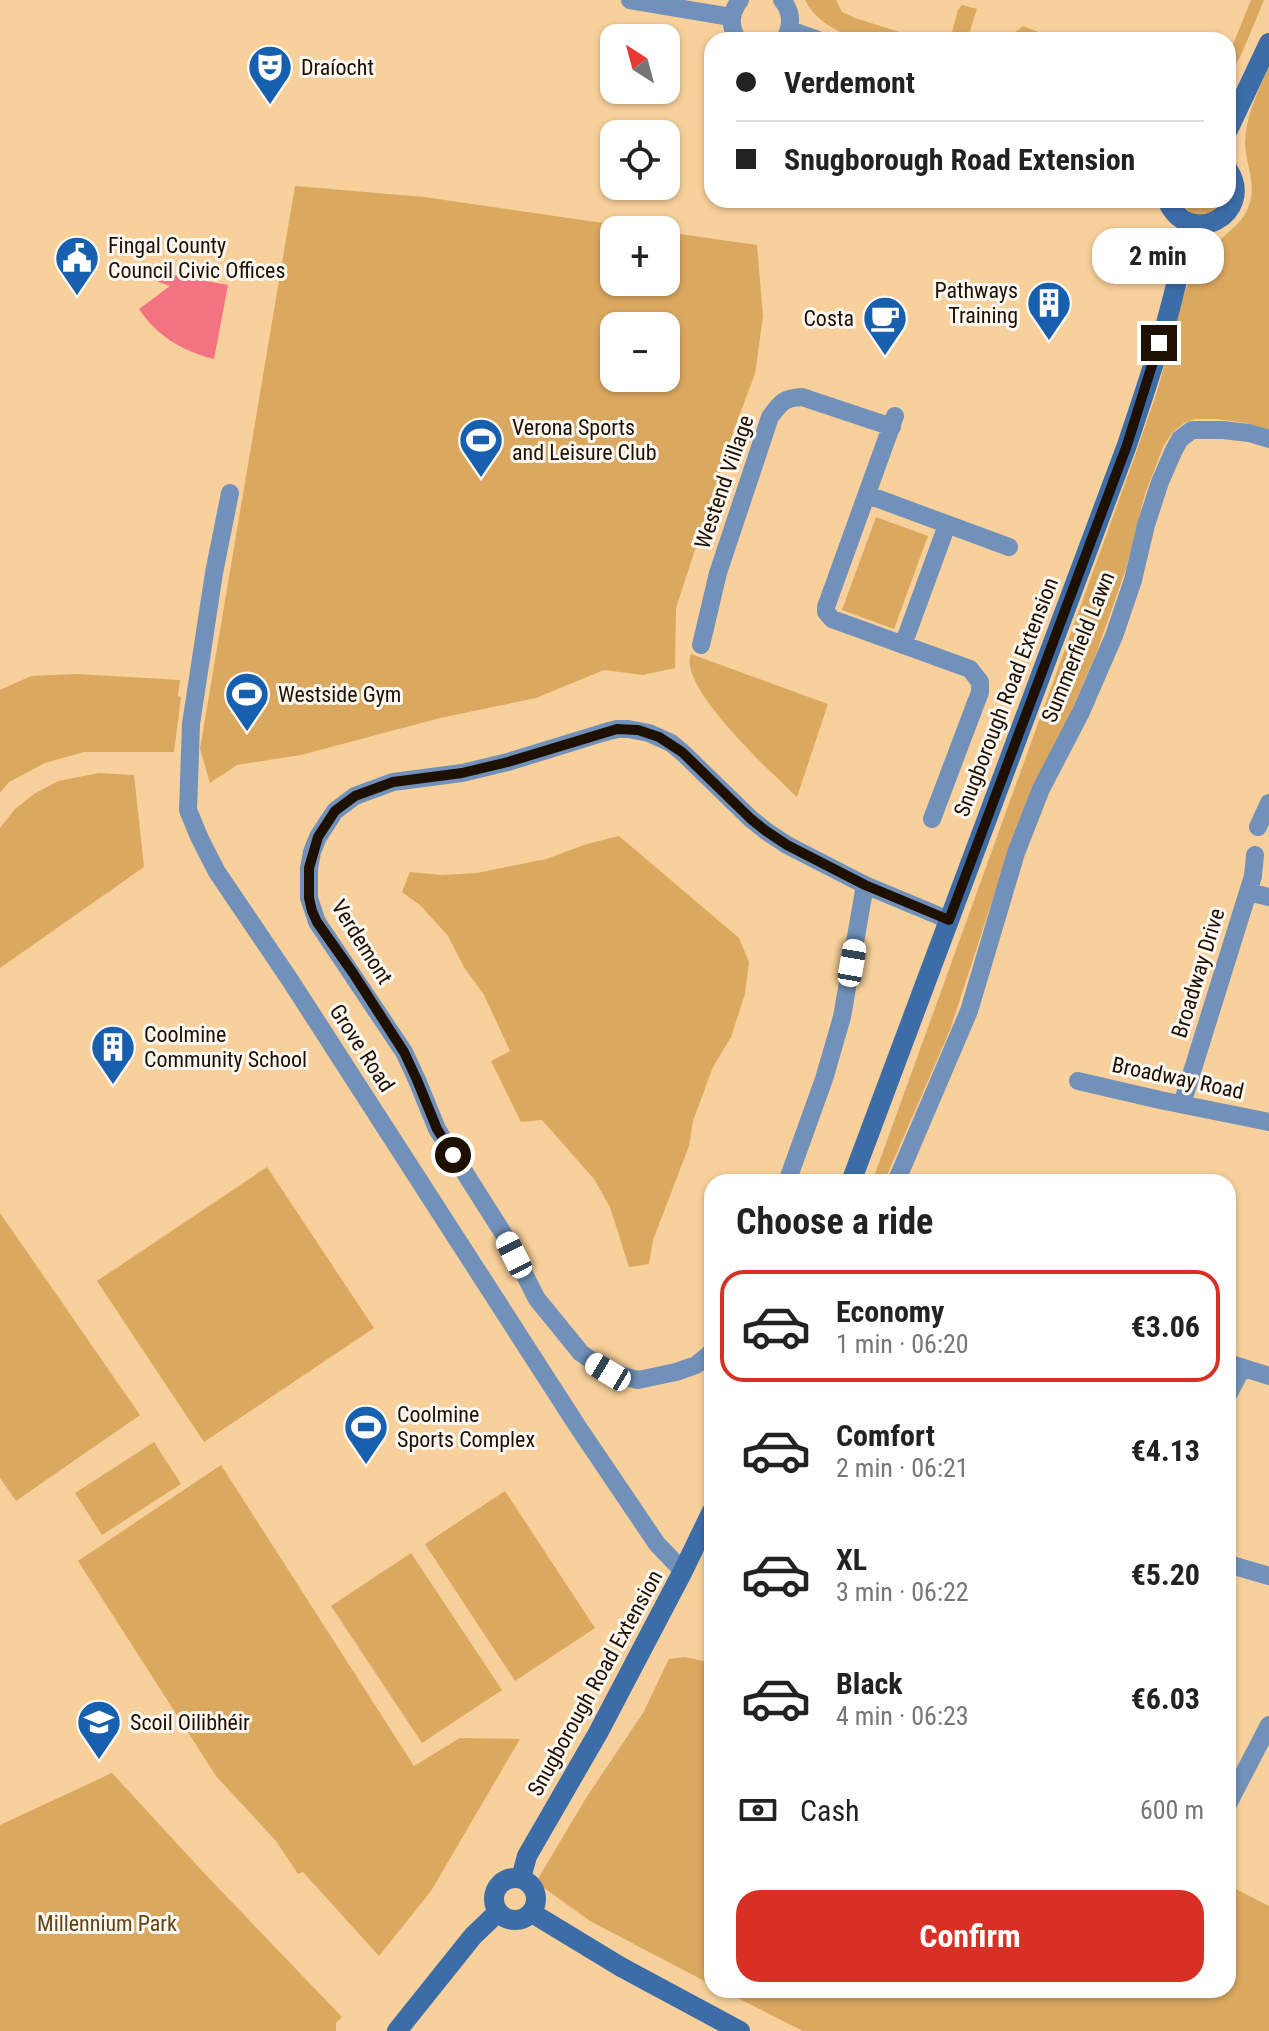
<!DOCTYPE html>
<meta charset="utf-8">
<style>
body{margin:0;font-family:"Roboto Condensed",sans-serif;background:#f6f6f6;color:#222;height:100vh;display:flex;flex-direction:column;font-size:30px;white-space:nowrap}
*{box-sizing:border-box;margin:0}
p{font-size:26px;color:#767676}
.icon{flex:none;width:44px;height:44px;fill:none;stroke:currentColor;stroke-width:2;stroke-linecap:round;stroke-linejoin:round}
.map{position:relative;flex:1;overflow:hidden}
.panel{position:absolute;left:704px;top:1174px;width:532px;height:824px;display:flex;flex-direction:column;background:#fff;border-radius:24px;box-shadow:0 2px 6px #0004}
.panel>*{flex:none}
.banner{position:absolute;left:704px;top:32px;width:532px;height:176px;border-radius:24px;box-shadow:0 2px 6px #0004;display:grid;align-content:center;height:176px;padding:0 32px;background:#fff}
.needle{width:52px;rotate:324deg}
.fabs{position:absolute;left:600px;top:24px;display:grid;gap:16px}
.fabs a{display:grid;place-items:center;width:80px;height:80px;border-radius:16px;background:#fff;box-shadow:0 2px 6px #0004;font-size:40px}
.end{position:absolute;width:36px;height:36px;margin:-18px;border:10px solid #1e1000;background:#fff;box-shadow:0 0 0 4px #fff}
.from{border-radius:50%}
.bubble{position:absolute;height:56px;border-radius:24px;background:#fff;box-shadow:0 2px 6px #0004;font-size:26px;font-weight:700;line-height:56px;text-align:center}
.car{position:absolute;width:24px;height:48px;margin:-24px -12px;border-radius:10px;box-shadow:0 0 6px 2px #0007;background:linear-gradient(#fff 24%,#345 0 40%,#fff 0 76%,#345 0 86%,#fff 0)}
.banner b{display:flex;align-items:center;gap:28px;height:76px;font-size:30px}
.banner b+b{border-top:2px solid #e0e0e0}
.banner i{width:20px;height:20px;background:#222}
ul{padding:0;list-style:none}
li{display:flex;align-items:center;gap:24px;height:112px;margin:0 16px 12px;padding:0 16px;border:4px solid transparent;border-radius:24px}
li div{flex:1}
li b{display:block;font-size:30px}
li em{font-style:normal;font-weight:700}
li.selected{border-color:#d93025}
li>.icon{width:72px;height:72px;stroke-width:1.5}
h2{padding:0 32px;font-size:36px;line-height:96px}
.pay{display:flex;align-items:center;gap:20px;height:88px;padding:0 32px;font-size:30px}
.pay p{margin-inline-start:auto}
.primary-button{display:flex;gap:16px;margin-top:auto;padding:16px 32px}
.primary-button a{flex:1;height:92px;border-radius:24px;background:#d93025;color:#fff;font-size:32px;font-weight:700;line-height:92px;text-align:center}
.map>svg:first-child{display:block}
.green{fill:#dba860;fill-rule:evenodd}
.water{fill:#f47382}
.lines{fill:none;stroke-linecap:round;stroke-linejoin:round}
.street{stroke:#7191ba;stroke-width:18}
.secondary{stroke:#3d6da9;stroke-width:20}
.route{stroke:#1e1000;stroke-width:10}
.labels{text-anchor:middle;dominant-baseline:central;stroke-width:6;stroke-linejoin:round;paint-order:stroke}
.poi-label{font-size:22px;fill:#1e1000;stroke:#fdf8f1;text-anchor:start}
.street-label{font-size:22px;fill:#1e1000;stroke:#fdf8f1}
.park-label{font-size:22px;fill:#624312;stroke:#fdf8f1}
</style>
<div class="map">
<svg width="1269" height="2031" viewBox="0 0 1269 2031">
<rect width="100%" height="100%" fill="#f8d09b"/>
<path class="green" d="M805,0h31l6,12 13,6 70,22c-17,0 -48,3 -64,-1 -21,-5 -46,-18 -56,-39z
M1251,0h13l-22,53 -14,26v-25l2,-2z
M962,5l15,4 -10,31h-24l8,-4 7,-26z
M1023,26l26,10 -2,4h-32l-2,-6z
M1269,67v363l-22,-7 -31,-4h-21l-11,4 -11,9 -9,13 -19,49 -19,75 -30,85 -36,84 -47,99 -63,193 -66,152h-12l264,-729c8,-25 18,-50 25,-75 9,-33 14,-69 30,-99 7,-12 16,-25 25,-35 13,-14 29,-22 34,-42 6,-20 -5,-40 -5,-60 1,-27 13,-51 24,-75z
M295,186l129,11 228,33h-38v52h52v-50l91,13 6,71 -8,58 -19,50 -60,184 -1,60 -32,7 -39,-5 -68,28 -96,20 -139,37 -64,10 -27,18 -10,-34zM614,326h52v52h-52z
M1178,200h45c-14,22 -30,19 -45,0z
M876,517l52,19 -34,93 -52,-19z
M691,654l137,50 -31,93c-24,-23 -120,-110 -106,-143z
M77,674l103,6 -2,16 3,1 -7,55h-90l-39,11 -36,19 -9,11v-103l31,-14z
M99,773l35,2 10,92 -144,101v-140l15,-19 19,-15 24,-13z
M619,836l120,102 10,24 -4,32 -14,43 -18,30 -20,54 -4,25 -36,94 -4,24 -20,3 -19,-60 -16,-28 -52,-59 -21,2 -30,-61 19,-10 -26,-56 -20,-28 -16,-31 -27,-30 -19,-14 8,-20 31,3 36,-2 69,-14 41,-15z
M267,1167l107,161 -170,114 -107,-161z
M0,1213l140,202 -124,86 -16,-23z
M154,1442l27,42 -79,51 -27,-42z
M221,1465l193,301 46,-28 60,1 -89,152 -52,65 -76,-84 -5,2 -22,-33 -60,-65 -138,-215z
M505,1491l90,137 -80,53 -90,-137z
M411,1553l91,137 -80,53 -91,-137z
M685,1657l27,6v322l-122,-64 -54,-39 50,-84 57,-85 26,-54z
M112,1773l93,101 137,143 -6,6v8h-336v-206z
M1228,1885l41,21v125h-466l-81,-41h506z"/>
<path class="water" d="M152,271l76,14 -14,74c-32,-8 -57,-23 -75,-50l31,-23 -22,-8z"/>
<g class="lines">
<path class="street" d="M630,0l101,17
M782,0c11,13 10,27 2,40
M790,30l28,10
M738,40c-9,-14 -8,-27 2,-40
M895,416l-69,191v5l6,7 138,50 10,13v10l-48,127
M230,493l-16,80 -23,151 -3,86 12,29 17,33 73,108 288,447 79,117 26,27
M868,495l141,52
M701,645l17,-72 52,-156c11,-15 14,-19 32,-20l90,30
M903,645l44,-120
M1258,827l11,-24
M1248,892l21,5
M1078,1081l82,19 109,22
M1182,1104l71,-228 2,-21
M787,1182l37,-103 18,-62 23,-132
M896,1182l73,-171 47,-158 25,-64 40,-77 33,-76 19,-56 13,-55 14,-43 14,-32 6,-11 12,-9h31l26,3 20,6
M712,1352l-16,13 -20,7 -38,8 -30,-8 -27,-19 -44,-54 -34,-66 -66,-104 -20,-49 -13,-28 -87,-130 -8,-24v-30l3,-16 6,-15 17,-26 20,-15 38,-14 69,-9 46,-11 94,-29 15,-4h11l21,4 22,10 11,9 69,67 15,12 21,14 78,40 84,35
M1228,1363l41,13
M1228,1395l14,-27
M1228,1564l41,12
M1228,1804l41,-79"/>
<path class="secondary" d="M1228,130l41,-87
M1167,200c22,51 89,13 61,-30
M851,1182l276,-737c23,-69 51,-149 61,-222
M494 1899a21 21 0 1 1 42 0a21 21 0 1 1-42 0Z
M521,1878l6,-22 71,-123 85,-162 29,-60
M532,1913l89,54 119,64
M397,2031l76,-95 25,-24"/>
</g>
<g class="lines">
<path class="route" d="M453,1155l-16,-26 -20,-49 -13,-28 -51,-79 -36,-51 -5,-11 -3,-13v-30l9,-31 17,-26 20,-15 38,-14 69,-9 46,-11 109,-33 21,1 21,7 23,15 69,67 15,12 21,14 78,40 84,35 178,-475 32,-102"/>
</g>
<defs>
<g id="theatre-pin" transform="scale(2.3)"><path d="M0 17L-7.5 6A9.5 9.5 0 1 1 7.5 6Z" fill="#1760af" stroke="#fdf8f1"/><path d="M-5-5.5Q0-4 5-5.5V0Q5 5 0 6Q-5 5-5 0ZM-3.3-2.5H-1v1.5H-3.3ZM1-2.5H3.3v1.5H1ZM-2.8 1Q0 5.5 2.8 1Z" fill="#fff"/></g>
<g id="civic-pin" transform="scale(2.3)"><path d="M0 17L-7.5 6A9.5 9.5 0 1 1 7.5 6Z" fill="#1760af" stroke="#fdf8f1"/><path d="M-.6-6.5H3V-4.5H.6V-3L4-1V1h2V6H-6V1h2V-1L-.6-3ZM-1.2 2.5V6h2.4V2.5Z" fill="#fff"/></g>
<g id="building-pin" transform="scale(2.3)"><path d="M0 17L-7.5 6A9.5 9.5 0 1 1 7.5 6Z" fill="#1760af" stroke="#fdf8f1"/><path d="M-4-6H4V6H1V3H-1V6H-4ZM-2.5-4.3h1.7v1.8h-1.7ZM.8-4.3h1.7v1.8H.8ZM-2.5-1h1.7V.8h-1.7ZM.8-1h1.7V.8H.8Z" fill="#fff"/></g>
<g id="cafe-pin" transform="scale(2.3)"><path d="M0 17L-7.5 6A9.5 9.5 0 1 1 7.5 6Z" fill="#1760af" stroke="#fdf8f1"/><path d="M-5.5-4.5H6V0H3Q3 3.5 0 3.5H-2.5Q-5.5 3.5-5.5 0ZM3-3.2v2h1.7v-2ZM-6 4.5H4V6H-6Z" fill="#fff"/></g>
<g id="stadium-pin" transform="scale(2.3)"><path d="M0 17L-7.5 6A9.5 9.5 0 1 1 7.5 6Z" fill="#1760af" stroke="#fdf8f1"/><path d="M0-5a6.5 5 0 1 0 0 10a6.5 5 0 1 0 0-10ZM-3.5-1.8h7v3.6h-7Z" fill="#fff"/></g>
<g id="school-pin" transform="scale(2.3)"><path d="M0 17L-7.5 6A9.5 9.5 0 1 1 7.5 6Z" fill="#1760af" stroke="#fdf8f1"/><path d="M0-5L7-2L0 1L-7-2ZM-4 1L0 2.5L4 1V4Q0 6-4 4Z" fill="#fff"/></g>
</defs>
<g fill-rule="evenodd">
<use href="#theatre-pin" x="270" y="67"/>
<use href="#civic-pin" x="77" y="258"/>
<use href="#building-pin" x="1049" y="303"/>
<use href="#cafe-pin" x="885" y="318"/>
<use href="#stadium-pin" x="481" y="440"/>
<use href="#stadium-pin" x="247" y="694"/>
<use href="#building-pin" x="113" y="1047"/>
<use href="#stadium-pin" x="366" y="1427"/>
<use href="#school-pin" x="99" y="1722"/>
</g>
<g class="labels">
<g class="poi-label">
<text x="301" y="67">Draíocht</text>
<text x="108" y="245">Fingal County<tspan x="108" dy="25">Council Civic Offices</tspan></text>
<text x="1018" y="290" text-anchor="end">Pathways<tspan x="1018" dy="25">Training</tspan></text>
<text x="854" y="318" text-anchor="end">Costa</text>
<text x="512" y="427">Verona Sports<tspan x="512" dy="25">and Leisure Club</tspan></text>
<text x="278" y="694">Westside Gym</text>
<text x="144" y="1034">Coolmine<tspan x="144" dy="25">Community School</tspan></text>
<text x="397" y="1414">Coolmine<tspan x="397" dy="25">Sports Complex</tspan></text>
<text x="130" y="1722">Scoil Oilibhéir</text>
</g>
<g class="street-label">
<text transform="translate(724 482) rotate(-71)">Westend Village</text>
<text transform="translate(1078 647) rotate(-68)">Summerfield Lawn</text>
<text transform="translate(1006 697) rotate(-69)">Snugborough Road Extension</text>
<text transform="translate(362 942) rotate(58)">Verdemont</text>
<text transform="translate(1198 973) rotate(-73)">Broadway Drive</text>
<text transform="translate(362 1048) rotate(57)">Grove Road</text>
<text transform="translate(1178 1078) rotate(12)">Broadway Road</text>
<text transform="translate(595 1683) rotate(-61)">Snugborough Road Extension</text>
</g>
<g class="park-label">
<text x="107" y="1923">Millennium Park</text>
</g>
</g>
</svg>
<div class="fabs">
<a><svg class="needle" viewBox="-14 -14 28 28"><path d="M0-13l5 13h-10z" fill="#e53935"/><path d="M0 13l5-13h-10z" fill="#767676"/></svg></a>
<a><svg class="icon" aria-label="locate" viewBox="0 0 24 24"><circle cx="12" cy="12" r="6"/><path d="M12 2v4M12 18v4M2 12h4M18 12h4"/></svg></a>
<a>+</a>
<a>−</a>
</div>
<i class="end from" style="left:453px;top:1155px"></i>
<i class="end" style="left:1159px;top:343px"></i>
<div class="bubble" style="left:1092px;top:228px;width:132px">2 min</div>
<i class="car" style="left:852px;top:963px;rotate:10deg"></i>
<i class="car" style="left:514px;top:1255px;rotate:333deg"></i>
<i class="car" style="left:608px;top:1372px;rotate:301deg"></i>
<div class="banner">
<b><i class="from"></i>Verdemont</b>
<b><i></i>Snugborough Road Extension</b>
</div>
<section class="panel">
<h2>Choose a ride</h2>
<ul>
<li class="selected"><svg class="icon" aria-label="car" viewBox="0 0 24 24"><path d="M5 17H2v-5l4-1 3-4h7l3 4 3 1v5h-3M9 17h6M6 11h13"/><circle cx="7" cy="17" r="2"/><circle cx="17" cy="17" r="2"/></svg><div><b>Economy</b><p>1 min · 06:20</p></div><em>€3.06</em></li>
<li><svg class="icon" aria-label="car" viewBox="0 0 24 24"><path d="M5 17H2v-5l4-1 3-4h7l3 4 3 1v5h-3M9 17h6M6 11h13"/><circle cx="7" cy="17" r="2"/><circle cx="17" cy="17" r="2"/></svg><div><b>Comfort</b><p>2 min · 06:21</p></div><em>€4.13</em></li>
<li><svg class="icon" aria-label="car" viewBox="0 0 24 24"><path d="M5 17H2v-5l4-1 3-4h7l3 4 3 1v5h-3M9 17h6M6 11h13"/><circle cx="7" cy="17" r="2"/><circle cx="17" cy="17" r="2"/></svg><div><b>XL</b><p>3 min · 06:22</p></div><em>€5.20</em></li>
<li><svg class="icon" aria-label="car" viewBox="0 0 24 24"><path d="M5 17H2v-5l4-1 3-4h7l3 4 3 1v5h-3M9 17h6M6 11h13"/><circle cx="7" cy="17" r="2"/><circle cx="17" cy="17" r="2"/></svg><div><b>Black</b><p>4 min · 06:23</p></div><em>€6.03</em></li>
</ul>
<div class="pay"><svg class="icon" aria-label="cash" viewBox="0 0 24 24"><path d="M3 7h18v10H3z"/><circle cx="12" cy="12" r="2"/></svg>Cash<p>600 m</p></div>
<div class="primary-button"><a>Confirm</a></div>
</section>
</div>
